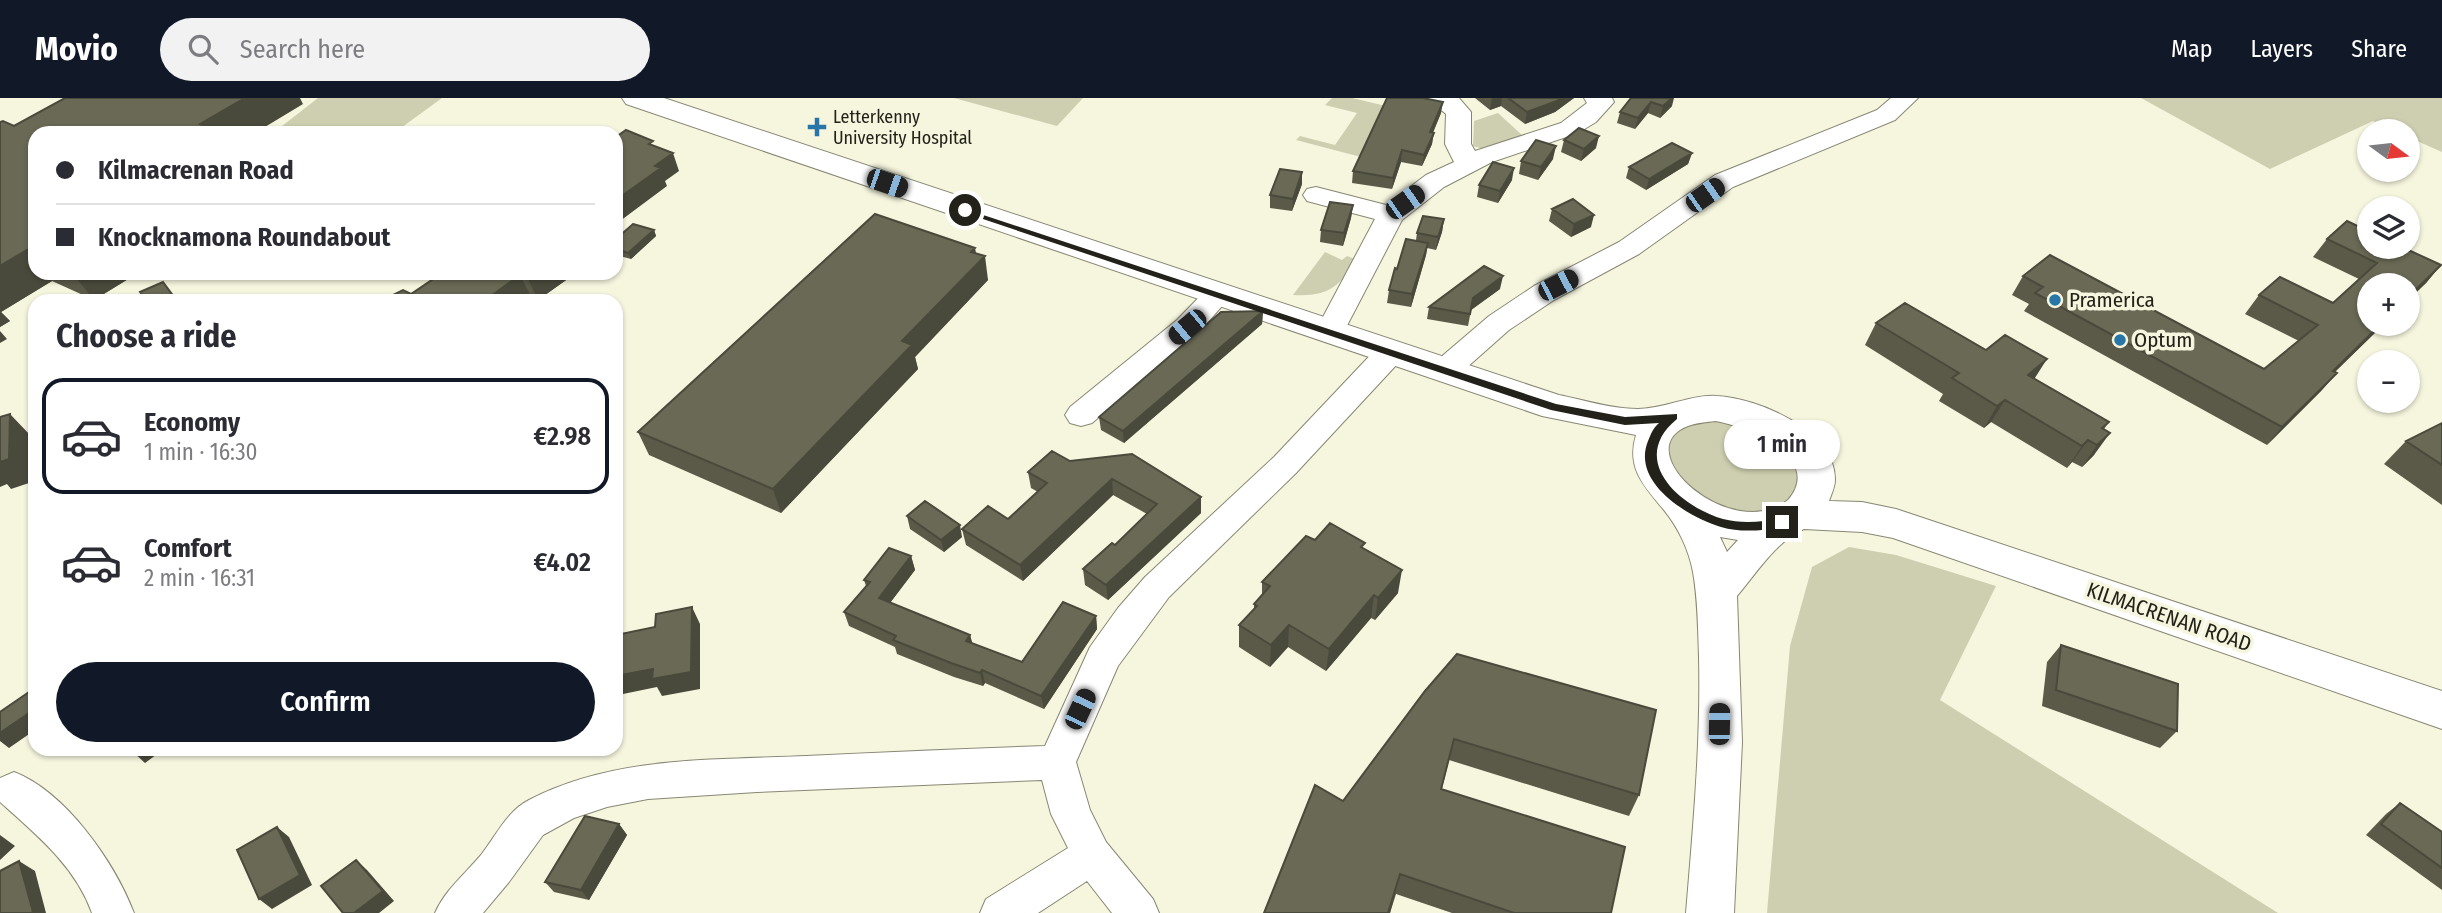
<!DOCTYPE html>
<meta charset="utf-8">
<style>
body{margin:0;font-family:"Fira Sans Condensed",sans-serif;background:#f2f2f3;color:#2b2b33;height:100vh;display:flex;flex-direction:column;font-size:26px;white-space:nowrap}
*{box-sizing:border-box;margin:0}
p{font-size:23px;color:#7c7c81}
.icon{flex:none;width:38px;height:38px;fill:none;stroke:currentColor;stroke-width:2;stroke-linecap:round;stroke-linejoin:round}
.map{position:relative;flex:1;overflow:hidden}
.drawer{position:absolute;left:28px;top:196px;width:595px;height:462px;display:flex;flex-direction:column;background:#fff;border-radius:21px;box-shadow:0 2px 5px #0004}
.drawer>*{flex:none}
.banner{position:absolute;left:28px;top:28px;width:595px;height:154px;border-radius:21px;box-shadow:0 2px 5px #0004;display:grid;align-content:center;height:154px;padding:0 28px;background:#fff}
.needle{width:46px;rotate:105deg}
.fabs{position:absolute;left:2357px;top:21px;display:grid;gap:14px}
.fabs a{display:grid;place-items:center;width:63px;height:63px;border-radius:50%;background:#fff;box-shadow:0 2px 5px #0004;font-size:35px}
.end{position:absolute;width:32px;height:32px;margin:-16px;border:9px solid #22221a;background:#fff;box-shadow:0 0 0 4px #fff}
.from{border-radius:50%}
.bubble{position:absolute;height:49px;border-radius:24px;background:#fff;box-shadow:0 2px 5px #0004;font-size:23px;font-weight:600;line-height:49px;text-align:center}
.car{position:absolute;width:21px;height:42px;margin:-21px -10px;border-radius:9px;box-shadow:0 0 5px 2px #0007;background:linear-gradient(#222 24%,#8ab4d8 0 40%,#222 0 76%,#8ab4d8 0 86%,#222 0)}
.banner b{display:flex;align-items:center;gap:24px;height:66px;font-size:26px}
.banner b+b{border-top:2px solid #e1e1e2}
.banner i{width:18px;height:18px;background:#2b2b33}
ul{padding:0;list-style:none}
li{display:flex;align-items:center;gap:21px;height:116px;margin:0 14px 10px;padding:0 14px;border:4px solid transparent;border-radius:21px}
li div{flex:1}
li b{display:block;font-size:26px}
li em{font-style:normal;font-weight:600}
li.current{border-color:#111827}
li>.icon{width:63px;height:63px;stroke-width:1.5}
h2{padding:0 28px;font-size:32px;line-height:84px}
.button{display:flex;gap:14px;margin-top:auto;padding:14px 28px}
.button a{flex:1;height:80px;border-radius:42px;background:#111827;color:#fff;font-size:28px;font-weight:600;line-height:80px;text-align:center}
header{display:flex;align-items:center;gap:42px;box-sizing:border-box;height:98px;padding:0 35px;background:#111827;color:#fff}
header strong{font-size:33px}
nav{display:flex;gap:38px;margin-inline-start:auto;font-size:24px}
.search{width:490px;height:63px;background:#f2f2f3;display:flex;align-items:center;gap:18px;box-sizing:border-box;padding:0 24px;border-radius:38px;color:#7c7c81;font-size:26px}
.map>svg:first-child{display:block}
.green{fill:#ceceb0}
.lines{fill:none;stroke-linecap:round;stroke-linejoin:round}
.minor-casing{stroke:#888773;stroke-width:2}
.major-casing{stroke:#888773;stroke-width:2}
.minor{fill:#fff;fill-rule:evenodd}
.major{fill:#fff;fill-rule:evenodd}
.wall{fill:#5b5a49}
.shaded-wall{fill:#4a4a3c}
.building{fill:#6a6955;stroke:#4a4a3c;stroke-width:2}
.route{fill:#22221a}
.poi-dot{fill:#2876a8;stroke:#f6f6df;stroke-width:2.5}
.labels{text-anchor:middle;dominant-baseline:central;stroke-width:7;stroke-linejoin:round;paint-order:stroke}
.far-poi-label{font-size:18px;fill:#22221a;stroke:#f6f6df;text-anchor:start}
.poi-label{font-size:21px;fill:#22221a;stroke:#f6f6df;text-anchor:start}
.street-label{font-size:21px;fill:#22221a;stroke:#f6f6df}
</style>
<header>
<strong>Movio</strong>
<div class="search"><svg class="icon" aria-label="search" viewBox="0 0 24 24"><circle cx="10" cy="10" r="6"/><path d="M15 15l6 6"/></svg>Search here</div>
<nav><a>Map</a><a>Layers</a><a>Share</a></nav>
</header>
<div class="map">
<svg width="2442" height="815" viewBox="0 0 2442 815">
<rect width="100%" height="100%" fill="#f6f6df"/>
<path class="green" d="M318,0h124l-48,35h-129l17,-7z
M954,0h129l-26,28z
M1332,0h20l34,8 -25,51 -65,-17 4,-4 35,9 22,-32 -32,-8z
M2141,0h301v54l-34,-15v-6h-13l-22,-10 -103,48z
M1498,15l24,22 -39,14 -10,-3 1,-25z
M1325,154l17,8 5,-4 11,4c-20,27 -30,37 -65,35z
M1706,321l41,5 32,17 21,32 -5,24 -39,20 -73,-23 -19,-47 15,-19z
M1849,449l47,8 100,31 -56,114 338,213h-511l23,-267 22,-79z"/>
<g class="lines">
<g class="minor-casing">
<path id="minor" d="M1421,0h38l12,14v32l4,7 86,-28 26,-20 -3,-5h28l2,4 -18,20 -18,11 -86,29 -48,25 -42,33 -62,119 -10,3 -10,-3 -5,-7 60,-113 -68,-18 -4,-6 4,-6 9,-2 70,18 40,-30 28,-13 -9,-18 1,-30c-7,-8 -19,-7 -25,-16z
M1891,0h27l-23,22 -162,67 -94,67 -85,46 -45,30 -53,47 -11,3 -11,-3 -4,-7 4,-7 55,-47 45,-30 85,-44 96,-67 162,-65z
M1218,188l10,2 4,7 -35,39 -105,89 -11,3 -11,-3 -5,-8 5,-8 107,-87 31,-32z
M1390,245l11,3 4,7 -4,7 -105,113 -127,124 -51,69 -42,96 14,48 16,32 47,57 6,14h-47l-25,-32 -49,32h-58l6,-14 82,-51 -17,-34 -9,-34 -285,12 -109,7 -41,8 -33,11 -31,17 -34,47 -26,31h-48c10,-23 30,-39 46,-58 15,-19 26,-44 48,-55 84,-44 185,-40 277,-44 80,-4 159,-7 239,-10l45,-99 28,-39 27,-31 129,-120 105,-111z
M14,674c52,20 101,91 120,141h-42c-16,-46 -56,-79 -92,-111v-24z"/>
</g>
<g class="major-casing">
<path id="major" d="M622,0h42l895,297c25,5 53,14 79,14 27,0 53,-15 79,-13 41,2 119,35 118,84 0,7 -4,15 -6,21l33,1 34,7 546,182v38l-549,-191 -31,-6 -58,-3c-28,12 -48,45 -67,67l5,146 -8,171h-48c7,-85 15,-170 13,-256 -1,-28 -1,-57 -6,-85 -4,-22 -15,-45 -29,-62 -20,-24 -38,-42 -28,-75l-94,-19 -916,-312zM1715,323c31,5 110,36 73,79 -57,45 -163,-50 -100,-74 8,-3 19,-4 27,-5zM1720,439l18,3 -11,12z"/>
</g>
<use href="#minor" class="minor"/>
<use href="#major" class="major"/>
</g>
<path class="wall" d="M1475,0h99l-19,14 -30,12 -24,-18 -11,4z
M1631,0l41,8 -12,12 -12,-5 -13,16 -18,-6 3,-11z
M303,6l-268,29v140h103l-44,27 -42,-19 -51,31 9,9 -10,6 14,-201z
M1441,15l-8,20 -1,11 -10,22 -21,-4 -9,27 -40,-6 1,-12z
M1564,42l32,8 -15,13 -20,-9z
M1692,55l-4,11 -42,26 -20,-12 3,-11z
M1553,61l-15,21 -19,-6 2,-13z
M1512,82l-14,23 -21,-6 2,-12z
M1302,86l-10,27 -22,-3v-13z
M1353,107l-2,13 -8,28 -23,-4 1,-12z
M1552,111l39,18 -20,10 -22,-16z
M1444,121l-2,13 -6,18 -9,-2 -1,7 -15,52 -24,-4 2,-13 27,-50 1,-7z
M654,132l2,6 -25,23 -15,-4v-16z
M2327,141l114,26 -15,18 -91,89 2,1 -16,18 -54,54 -243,-134 5,-7 -17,-9 11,-19 241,93 35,-28 -54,-27 14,-19 74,8 26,-24 -46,-22z
M976,155l12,27 -73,77 3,12 -137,144 -132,-58 -11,-23z
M442,175h134l-38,27 -7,-3 -120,-3z
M1500,191l-29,21 -3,16 -41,-7 2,-12z
M1263,213l-1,13 -138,119 -23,-13 -2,-13z
M1876,225l159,56 74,43 -5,7 -10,26 -12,12 -10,-5 -5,6 -76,-46 -7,6 -45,-27 4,-7 -78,-49z
M2442,325v82l-58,-41 22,-23z
M1070,363l131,52 -93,87 -23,-15 -2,-16 32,-24 32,-31 -34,-19 -90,86 -57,-36 -4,-16 46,-10 30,-27 -7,-4 -3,-16z
M907,418l55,21 -18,15 -34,-23z
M1315,442l49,9 34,44 -23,27 -4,-2 -45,53 -38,-24 -18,20 -31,-20v-22l15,-15v-6l8,-9v-13z
M911,458l4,14 -25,33 80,32 2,8 50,19 74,-46 1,13 -53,80 -59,-26 -2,3 -29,-9 -57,-23 -2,-7 -46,-21 -5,-14 22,-26 -2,-6z
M2061,547l116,86 -17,17 -118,-42 5,-44z
M1425,593l214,104 -10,21 -180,-56 -7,29 169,124h-159l-56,-19 -6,19h-126l79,-112z
M2400,705l42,29v58l-76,-55 20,-21z
M619,726l8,11 -38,65 -35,-8 -9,-10z"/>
<path class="shaded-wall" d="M245,0h55l3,6 -48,29h-49l-6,-9z
M1492,0h10l-1,8 -11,4z
M1561,0h13l-19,14 -30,12 2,-12z
M1672,0h2l-2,8 -12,12 3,-12z
M1443,4l-2,11 -13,30 2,-11z
M1651,4l-3,11 -13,16 3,-11z
M1434,35l-2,11 -10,22 2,-11z
M1599,38l-3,12 -15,13 3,-12z
M1556,48l-3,13 -15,21 3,-13z
M1402,52l-1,12 -9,27 1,-11z
M673,55l6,18 -14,10 2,5 -47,35 -4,-9v-12l39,-34z
M1692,55l-4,11 -42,26 3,-11z
M1514,70l-2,12 -14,23 2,-12z
M1302,74v12l-10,27 1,-12z
M1353,107l-2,13 -8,28 1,-13z
M1594,117l-3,12 -20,10 3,-13z
M1444,121l-2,13 -6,18 2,-13z
M654,132l2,6 -25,23 -3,-6z
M1428,145l-2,12 -15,52 1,-13z
M975,150l3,15 7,-7 3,24 -73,77 3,12 -137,144 -8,-24 129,-148z
M27,152l8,10v13h11l6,8 -51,31 9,9 -10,6v-61z
M2441,167l-15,18 -18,17v-3z
M72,175h66l-44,27z
M535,175h41l-38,27 -10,-21z
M520,177l11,22 -5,4h-42z
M1503,178l-3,13 -29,21 -3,16 5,-28z
M1263,213l-1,13 -138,119 -1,-12z
M2381,226h3l-67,65 16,-18z
M0,233l7,8 -7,4z
M2047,261l-14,22 -5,-6z
M2337,275l-16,18 -54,54 15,-18z
M2005,302l-14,22 -7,6 13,-22z
M10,316l21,22 1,46 -21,7 -4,-5 -7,3v-25z
M2110,335l-16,22 -12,12 15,-22z
M2088,342l-16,22 -5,6 15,-22z
M1112,381l1,16 -90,86 -3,-16z
M1201,399v16l-93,87 -2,-15z
M960,427l2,12 -18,15 -3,-12z
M911,458l4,14 -32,42 -4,-14z
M1402,472l-4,23 -23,27 3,-22z
M1374,497l-3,23 -45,53 3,-22z
M692,509l8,17v65l-38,7 -5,-9 -34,7v5l-7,2v-25z
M1096,518l1,13 -53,80 -3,-13z
M1289,527l-1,22 -18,20 1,-22z
M970,537l4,14 -8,-8z
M982,572l3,13 -2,3 -3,-13z
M35,611v21l-26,18 -9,-7v-8z
M135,651h29l-19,14 -13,-12z
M619,726l8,11 -38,65 -8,-10z
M277,729l12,10 23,48 -40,24 -13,-10z
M0,737l15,11 -15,14z
M356,762l11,10 27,31 -15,12h-25z
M19,763l16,10 11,42h-15z
M1400,776l-10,39h-2z"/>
<path class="building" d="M65,0h180l-45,26 23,9h-188v121l-8,-4 -27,16v-144l3,-1 11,5z
M1387,0h36l20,4 -13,30 4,1 -10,22 -22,-5 -9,28 -40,-7z
M1508,0h53l-4,3 -30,11z
M1631,0h41l-9,8 -12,-4 -13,16 -18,-6z
M1579,30l20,8 -15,13 -20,-9z
M626,32l27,11 -4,3 24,9 -18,13 6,2 -45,32v-63z
M1536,42l20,6 -15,21 -20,-6z
M1672,45l20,10 -43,26 -20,-12z
M1493,64l21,6 -14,23 -21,-6z
M1280,71l22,3 -9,27 -23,-4z
M1573,101l21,16 -20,9 -22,-15z
M1330,104l23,3 -9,28 -23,-3z
M875,116l100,34 -4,4 14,4 -83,85 10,4 -139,144 -135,-57z
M1423,118l21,3 -6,18 -21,-4z
M2347,123l23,11v15h32l39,18 -33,32v-12h-38v39h11l-48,47 4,2 -55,54 -247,-134 8,-6 -20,-11 27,-21 214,114 54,-44 -59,-30 21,-18 53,26 44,-40 -50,-24z
M633,126l21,6 -26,23 -12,-4v-10z
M1406,141l22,4 -16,51 -23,-4 6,-22 2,1z
M1484,168l19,10 -30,22 -3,16 -41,-7z
M442,175h93l-7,6 -8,-4 -36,26h-103l22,-11 8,4z
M163,184l14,19h-30l-7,-9z
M1905,205l81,47 19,-15 42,24 -19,16 81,47 -7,6 8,5 -13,12 -9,-5 -6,6 -77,-46 -8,6 -45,-28 7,-5 -83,-50z
M1263,213l-140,120 -24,-14 122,-105z
M10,316l-1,45 -9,3v-45z
M2442,325v42l-36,-24z
M1052,353l18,10 62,-7 69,43 -95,88 -23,-16 29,-26 3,2 42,-41 -45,-25 -92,86 -58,-36 26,-23 20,13 39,-36 -19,-11z
M925,403l35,24 -19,15 -34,-24z
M1330,425l35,20 -4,4 41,23 -24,28 -4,-3 -45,54 -40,-24 -18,20 -32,-20 18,-19 -3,-2 16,-18 -8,-4 44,-46 9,4z
M889,450l22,8 -32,42 91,37 -4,6 56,21 41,-60 33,14 -55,80 -59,-26 -2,3 -29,-10 -58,-23 3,-4 -52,-24 26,-30 -6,-2z
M692,509l-1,65 -39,7 1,-10 -37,7v-41l39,-8 1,-13z
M2061,547l117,39 -1,47 -121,-41z
M1457,556l199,56 -17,85 -185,-56 -13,50 184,58 -14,66h-97l-114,-39 -12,39h-124l51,-128 28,16 82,-110z
M32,592l3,3v16l-35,24v-21z
M2400,705l42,29v36l-61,-44z
M585,718l34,8 -38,66 -36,-8z
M277,729l23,48 -41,24 -22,-49z
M356,762l27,31 -29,22h-11l-22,-27z
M19,763l14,51 -2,1h-31v-42z"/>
<path class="route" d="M962,110l594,196 69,13 52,-3v5c-49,40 1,87 46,100 19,5 40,3 59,-1l6,4 -2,3c-20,6 -44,8 -65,2 -33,-10 -90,-44 -73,-86 3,-7 5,-13 11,-18l-34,2 -74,-15 -589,-198z"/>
<g class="poi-dot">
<path d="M813.5 18.5h7v7h7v7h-7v7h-7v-7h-7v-7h7z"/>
<circle cx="2055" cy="202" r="7"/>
<circle cx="2120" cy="242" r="7"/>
</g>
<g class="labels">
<g class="far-poi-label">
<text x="833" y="19">Letterkenny<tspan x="833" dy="21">University Hospital</tspan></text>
</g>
<g class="poi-label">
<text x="2069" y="202">Pramerica</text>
<text x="2134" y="242">Optum</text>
</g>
<g class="street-label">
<text transform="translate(2169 519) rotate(19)">KILMACRENAN ROAD</text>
</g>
</g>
</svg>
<div class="fabs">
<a><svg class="needle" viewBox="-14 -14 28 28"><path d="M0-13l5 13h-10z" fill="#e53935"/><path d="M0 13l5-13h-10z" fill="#7c7c81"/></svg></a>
<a><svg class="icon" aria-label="layers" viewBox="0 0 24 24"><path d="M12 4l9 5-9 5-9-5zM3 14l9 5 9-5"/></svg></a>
<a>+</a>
<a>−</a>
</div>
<i class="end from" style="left:965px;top:112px"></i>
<i class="end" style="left:1782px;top:424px"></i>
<div class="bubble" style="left:1724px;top:322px;width:116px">1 min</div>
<i class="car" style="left:887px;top:85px;rotate:109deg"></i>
<i class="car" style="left:1705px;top:97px;rotate:55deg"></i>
<i class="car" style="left:1405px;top:104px;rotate:55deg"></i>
<i class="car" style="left:1558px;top:187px;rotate:63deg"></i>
<i class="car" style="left:1187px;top:229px;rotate:230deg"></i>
<i class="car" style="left:1080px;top:611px;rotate:25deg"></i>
<i class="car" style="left:1719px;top:626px;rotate:1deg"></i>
<div class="banner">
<b><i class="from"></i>Kilmacrenan Road</b>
<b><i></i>Knocknamona Roundabout</b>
</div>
<section class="drawer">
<h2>Choose a ride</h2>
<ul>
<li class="current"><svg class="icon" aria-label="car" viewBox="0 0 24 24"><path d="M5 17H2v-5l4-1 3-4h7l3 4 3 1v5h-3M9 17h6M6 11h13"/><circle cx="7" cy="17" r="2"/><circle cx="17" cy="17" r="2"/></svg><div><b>Economy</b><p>1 min · 16:30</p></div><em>€2.98</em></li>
<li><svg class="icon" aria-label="car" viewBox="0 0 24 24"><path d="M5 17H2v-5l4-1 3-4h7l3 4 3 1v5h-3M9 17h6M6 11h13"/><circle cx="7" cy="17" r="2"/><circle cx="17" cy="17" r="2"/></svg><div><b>Comfort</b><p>2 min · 16:31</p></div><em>€4.02</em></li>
</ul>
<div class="button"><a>Confirm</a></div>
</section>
</div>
